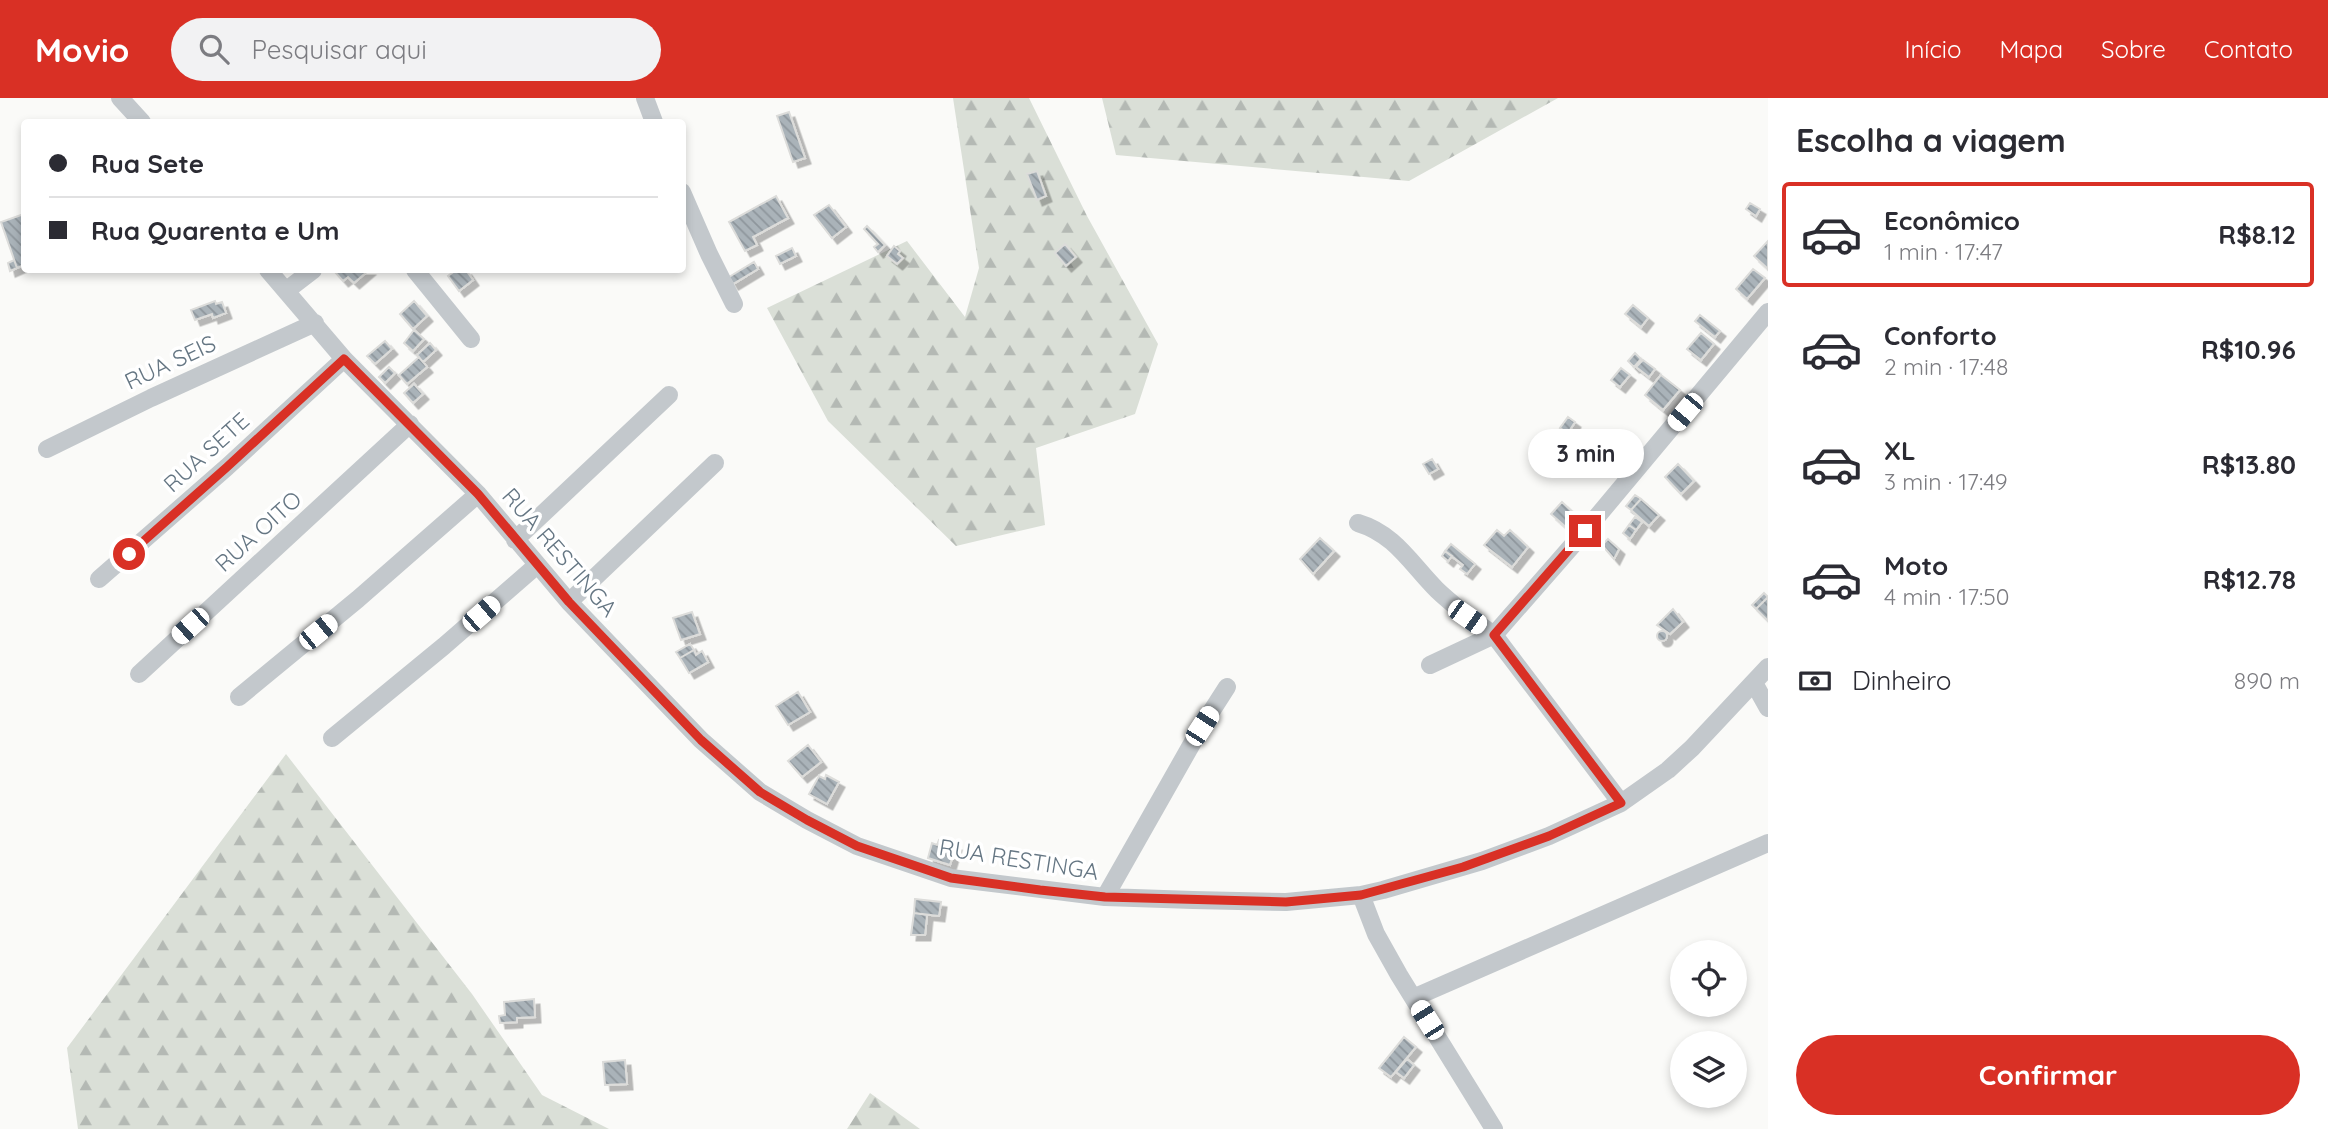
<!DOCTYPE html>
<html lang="pt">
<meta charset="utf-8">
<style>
body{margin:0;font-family:Quicksand,sans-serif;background:#f2f2f3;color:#2b2b33;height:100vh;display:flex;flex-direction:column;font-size:26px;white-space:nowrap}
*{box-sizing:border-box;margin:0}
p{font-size:23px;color:#7c7c81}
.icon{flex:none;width:38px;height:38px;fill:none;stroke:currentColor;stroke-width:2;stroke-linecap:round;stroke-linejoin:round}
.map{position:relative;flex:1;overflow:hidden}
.panel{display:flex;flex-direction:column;background:#fff;width:560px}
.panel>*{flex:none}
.hud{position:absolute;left:21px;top:21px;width:665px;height:154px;border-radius:7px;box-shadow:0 4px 10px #0003;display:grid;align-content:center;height:154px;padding:0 28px;background:#fff}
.tools{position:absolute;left:1670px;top:842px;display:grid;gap:14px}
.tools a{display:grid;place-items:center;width:77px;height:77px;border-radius:50%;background:#fff;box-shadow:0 4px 10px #0003;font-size:35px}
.end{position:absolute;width:32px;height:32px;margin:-16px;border:9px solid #d93025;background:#fff;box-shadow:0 0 0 4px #fff}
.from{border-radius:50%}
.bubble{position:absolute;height:49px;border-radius:24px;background:#fff;box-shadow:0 4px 10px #0003;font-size:23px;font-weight:800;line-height:49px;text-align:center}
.car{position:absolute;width:21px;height:42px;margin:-21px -10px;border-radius:9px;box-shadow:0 0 5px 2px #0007;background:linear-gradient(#fff 24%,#345 0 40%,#fff 0 76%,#345 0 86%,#fff 0)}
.hud b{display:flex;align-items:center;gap:24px;height:66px;font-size:26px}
.hud b+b{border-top:2px solid #e1e1e2}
.hud i{width:18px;height:18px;background:#2b2b33}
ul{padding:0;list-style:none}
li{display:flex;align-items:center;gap:21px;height:105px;margin:0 14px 10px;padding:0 14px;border:4px solid transparent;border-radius:7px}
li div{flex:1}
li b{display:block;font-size:26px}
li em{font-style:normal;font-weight:800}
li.on{border-color:#d93025}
li>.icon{width:63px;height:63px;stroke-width:1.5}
h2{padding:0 28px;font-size:32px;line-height:84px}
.pay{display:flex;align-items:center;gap:18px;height:77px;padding:0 28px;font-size:26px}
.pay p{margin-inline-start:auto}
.button{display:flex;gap:14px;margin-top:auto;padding:14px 28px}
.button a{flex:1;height:80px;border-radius:42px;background:#d93025;color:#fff;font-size:28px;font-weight:800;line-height:80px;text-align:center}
header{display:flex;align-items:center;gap:42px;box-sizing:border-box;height:98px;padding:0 35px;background:#d93025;color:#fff}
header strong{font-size:33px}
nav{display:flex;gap:38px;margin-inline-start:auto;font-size:24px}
.search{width:490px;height:63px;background:#f2f2f3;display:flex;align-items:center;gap:18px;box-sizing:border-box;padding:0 24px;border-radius:38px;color:#7c7c81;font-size:26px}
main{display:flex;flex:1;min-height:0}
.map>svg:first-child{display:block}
.forest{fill:url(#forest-firs)}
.building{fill:url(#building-back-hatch);stroke:#dcdcda;stroke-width:2;filter:url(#shadow)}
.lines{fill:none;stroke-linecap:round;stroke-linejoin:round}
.minor{stroke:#c3c8cc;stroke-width:18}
.route{stroke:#d93025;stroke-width:9}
.labels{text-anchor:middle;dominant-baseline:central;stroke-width:7;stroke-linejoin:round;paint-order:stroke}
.street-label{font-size:23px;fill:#657683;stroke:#fff}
</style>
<header>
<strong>Movio</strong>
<div class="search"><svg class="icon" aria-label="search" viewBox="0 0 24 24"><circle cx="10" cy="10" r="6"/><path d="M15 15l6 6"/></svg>Pesquisar aqui</div>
<nav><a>Início</a><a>Mapa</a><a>Sobre</a><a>Contato</a></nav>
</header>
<main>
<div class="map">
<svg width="1768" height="1031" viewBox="0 0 1768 1031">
<defs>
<pattern id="forest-firs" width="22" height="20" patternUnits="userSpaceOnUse" patternTransform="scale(1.75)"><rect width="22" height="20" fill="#dadfd7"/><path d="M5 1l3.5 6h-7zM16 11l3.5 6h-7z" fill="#b4b9b4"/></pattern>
<pattern id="building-back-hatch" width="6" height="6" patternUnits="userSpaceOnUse" patternTransform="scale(1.75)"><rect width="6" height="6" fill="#aab3b9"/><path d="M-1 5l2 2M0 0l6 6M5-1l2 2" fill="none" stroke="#8e969c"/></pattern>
<filter id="shadow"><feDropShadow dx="5.5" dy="5.5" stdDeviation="0" flood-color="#0004"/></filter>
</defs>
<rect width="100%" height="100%" fill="#fafaf8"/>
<path class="forest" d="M953,0h76l58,118 71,128 -23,70 -99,34 9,77 -89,21 -128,-125 -61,-113 140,-67 58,76 14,-49z
M1102,0h456l-149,83 -293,-26z
M286,656l186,240 70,101 67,34h-531l-11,-81z
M870,995l50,36h-73z"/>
<path class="building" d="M789,14l16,46 -12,4 -16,-46z
M1037,73l9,25 -9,4 -10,-26z
M776,98l12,22 -35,19 4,8 -12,6 -16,-29z
M1750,105l10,6 -4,7 -10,-7z
M829,107l17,22 -14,11 -18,-23z
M24,116v51l-7,3 -16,-46z
M867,128l18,19 -7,7 -4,-5 4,-3 -14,-15z
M1768,143v26l-1,1 -13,-12z
M1065,146l11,13 -10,9 -11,-13z
M894,148l6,5 -2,3 5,4 -6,6 -10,-8z
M792,150l4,8 -16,8 -4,-8z
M14,162l3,8 -7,3 -2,-8z
M754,164l4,7 -25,15 -4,-7z
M1753,171l12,9 -18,21 -11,-10z
M337,172h32l-15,13 -6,-6 -5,4 -9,-10z
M456,172h10l7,10 -14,11 -11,-15z
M215,203l1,3 6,-2 4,11 -13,5 -1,-4 -17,6 -4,-10z
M414,203l13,15 -14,13 -13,-15z
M1633,207l15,13 -7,9 -16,-13z
M1700,217l20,16 -5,6 -20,-16z
M414,232l10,9 -11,12 -9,-8z
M1701,235l13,11 -13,16 -14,-11z
M385,243l7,8 -17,15 -8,-8z
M430,245l6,7 -13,12 -6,-7z
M1635,255l6,6 -7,8 -6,-6z
M419,259l8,10 -20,17 -8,-9z
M1643,262l12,9 -6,8 -13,-10z
M389,269l6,6 -10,10 -6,-6z
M1621,270l9,7 -10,12 -9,-7z
M1661,277l19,15 -17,20 -18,-15z
M414,286l9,10 -10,9 -9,-10z
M1568,319l7,5 -7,11 -8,-5z
M1432,361l6,10 -9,5 -6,-10z
M1678,366l16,17 -13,13 -16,-17z
M1635,397l6,4 -10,11 -5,-4z
M1641,401l18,16 -10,11 -18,-16z
M1562,404l16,15 -10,12 -17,-15z
M1635,419l7,5 -6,8 -7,-5z
M1629,427l7,5 -6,9 -7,-6z
M1497,432l7,6 6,-6 18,17 -16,20 -28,-22z
M1320,440l14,13 -21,23 -13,-15z
M1608,441l11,10 -5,10 -12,-14z
M1451,446l24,20 -8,10 -7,-5 3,-4 -18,-14z
M1445,453l7,5 -4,5 -6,-5z
M1764,495l4,4v24l-16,-16z
M1768,499v24l-12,-12z
M1673,511l10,13 -13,12 -13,-9z
M692,514l8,22 -19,6 -8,-22z
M1657 538a5 5 0 1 1 10 0a5 5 0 1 1-10 0Z
M690,546l4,6 -14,8 -4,-6z
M694,552l2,5 6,-4 6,11 -19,11 -9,-15z
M798,594l12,20 -22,13 -12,-19z
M808,647l13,17 -19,15 -14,-16z
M826,677l13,7 -12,22 -18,-10 10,-18 6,3z
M939,742l17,5 -6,20 -22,-7 4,-15 5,2z
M915,801l26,3 -2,14 -25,-3z
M914,815l13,2 -2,20h-14z
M534,901l1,18 -18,1v4l-17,1 -1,-7 6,-1 -1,-13z
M1404,939l12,10 -25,30 -12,-9z
M1407,961l7,6 -10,13 -8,-6z
M625,962l2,24 -22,1 -2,-23z"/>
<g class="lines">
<path class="minor" d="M120,0l22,24
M645,0l9,24
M682,94l27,62 25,50
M268,172l76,89 134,135 91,108 132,138 59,52 47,28 50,26 94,32 154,19 88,3 93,2 75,-7 22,-5 99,-29 67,-25 72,-33 47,-33 24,-22 76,-81
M415,172l56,69
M287,192l26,-20
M47,351l104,-51 164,-75
M1358,425c37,11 53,41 79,67 18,17 37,31 57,45l127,168
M515,442l154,-145
M99,481l128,-112 117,-108
M569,504l146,-139
M1430,567l64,-30 91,-104 183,-219
M139,576l271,-250
M1754,585l14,25
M239,599l119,-98 120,-105
M332,640l112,-92 92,-80
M1361,797l15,39 23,41 95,154
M1105,799l97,-171 25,-39
M1413,900l355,-155"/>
</g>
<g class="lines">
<path class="route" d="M129,456l98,-87 117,-108 134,135 91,108 132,138 59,52 47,28 50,26 94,32 89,12 65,7 181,5 75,-7 102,-28 86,-31 72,-33 -127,-168 91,-104"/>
</g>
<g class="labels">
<g class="street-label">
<text transform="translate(170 264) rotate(-25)">RUA SEIS</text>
<text transform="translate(206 354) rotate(-42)">RUA SETE</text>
<text transform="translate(258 433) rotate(-42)">RUA OITO</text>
<text transform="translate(560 454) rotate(49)">RUA RESTINGA</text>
<text transform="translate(1019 761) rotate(9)">RUA RESTINGA</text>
</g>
</g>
</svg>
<div class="tools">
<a><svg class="icon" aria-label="locate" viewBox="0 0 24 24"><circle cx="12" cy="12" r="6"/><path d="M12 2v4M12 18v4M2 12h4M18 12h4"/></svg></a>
<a><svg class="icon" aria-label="layers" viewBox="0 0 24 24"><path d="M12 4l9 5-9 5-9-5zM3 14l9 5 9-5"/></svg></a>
</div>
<i class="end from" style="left:129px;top:456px"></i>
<i class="end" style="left:1585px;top:433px"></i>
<div class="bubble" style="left:1528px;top:331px;width:116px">3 min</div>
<i class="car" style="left:1685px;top:314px;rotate:220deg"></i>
<i class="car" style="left:481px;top:516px;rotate:49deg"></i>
<i class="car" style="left:1467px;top:519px;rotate:125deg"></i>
<i class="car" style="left:190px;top:528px;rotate:228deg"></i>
<i class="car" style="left:318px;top:534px;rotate:51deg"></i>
<i class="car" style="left:1202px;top:628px;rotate:33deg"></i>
<i class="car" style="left:1427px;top:922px;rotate:328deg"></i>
<div class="hud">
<b><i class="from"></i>Rua Sete</b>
<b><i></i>Rua Quarenta e Um</b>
</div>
</div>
<section class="panel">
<h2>Escolha a viagem</h2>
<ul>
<li class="on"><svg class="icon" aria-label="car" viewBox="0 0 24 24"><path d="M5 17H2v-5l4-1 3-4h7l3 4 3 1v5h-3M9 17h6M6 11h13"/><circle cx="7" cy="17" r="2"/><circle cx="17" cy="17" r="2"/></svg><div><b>Econômico</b><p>1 min · 17:47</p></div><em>R$8.12</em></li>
<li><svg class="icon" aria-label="car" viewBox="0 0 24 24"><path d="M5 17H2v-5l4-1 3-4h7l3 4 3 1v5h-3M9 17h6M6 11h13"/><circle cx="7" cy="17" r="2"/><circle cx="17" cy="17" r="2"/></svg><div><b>Conforto</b><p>2 min · 17:48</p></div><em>R$10.96</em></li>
<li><svg class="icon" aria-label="car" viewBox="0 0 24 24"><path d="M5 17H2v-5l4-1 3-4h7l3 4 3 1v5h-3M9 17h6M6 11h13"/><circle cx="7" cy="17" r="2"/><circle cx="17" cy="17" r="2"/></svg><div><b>XL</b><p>3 min · 17:49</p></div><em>R$13.80</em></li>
<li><svg class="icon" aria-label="car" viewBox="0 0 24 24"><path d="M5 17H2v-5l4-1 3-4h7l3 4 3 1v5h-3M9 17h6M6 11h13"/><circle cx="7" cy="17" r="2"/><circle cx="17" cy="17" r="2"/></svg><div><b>Moto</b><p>4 min · 17:50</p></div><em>R$12.78</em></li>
</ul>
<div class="pay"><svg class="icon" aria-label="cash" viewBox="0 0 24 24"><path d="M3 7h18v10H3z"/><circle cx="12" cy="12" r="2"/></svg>Dinheiro<p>890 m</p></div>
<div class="button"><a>Confirmar</a></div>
</section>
</main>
